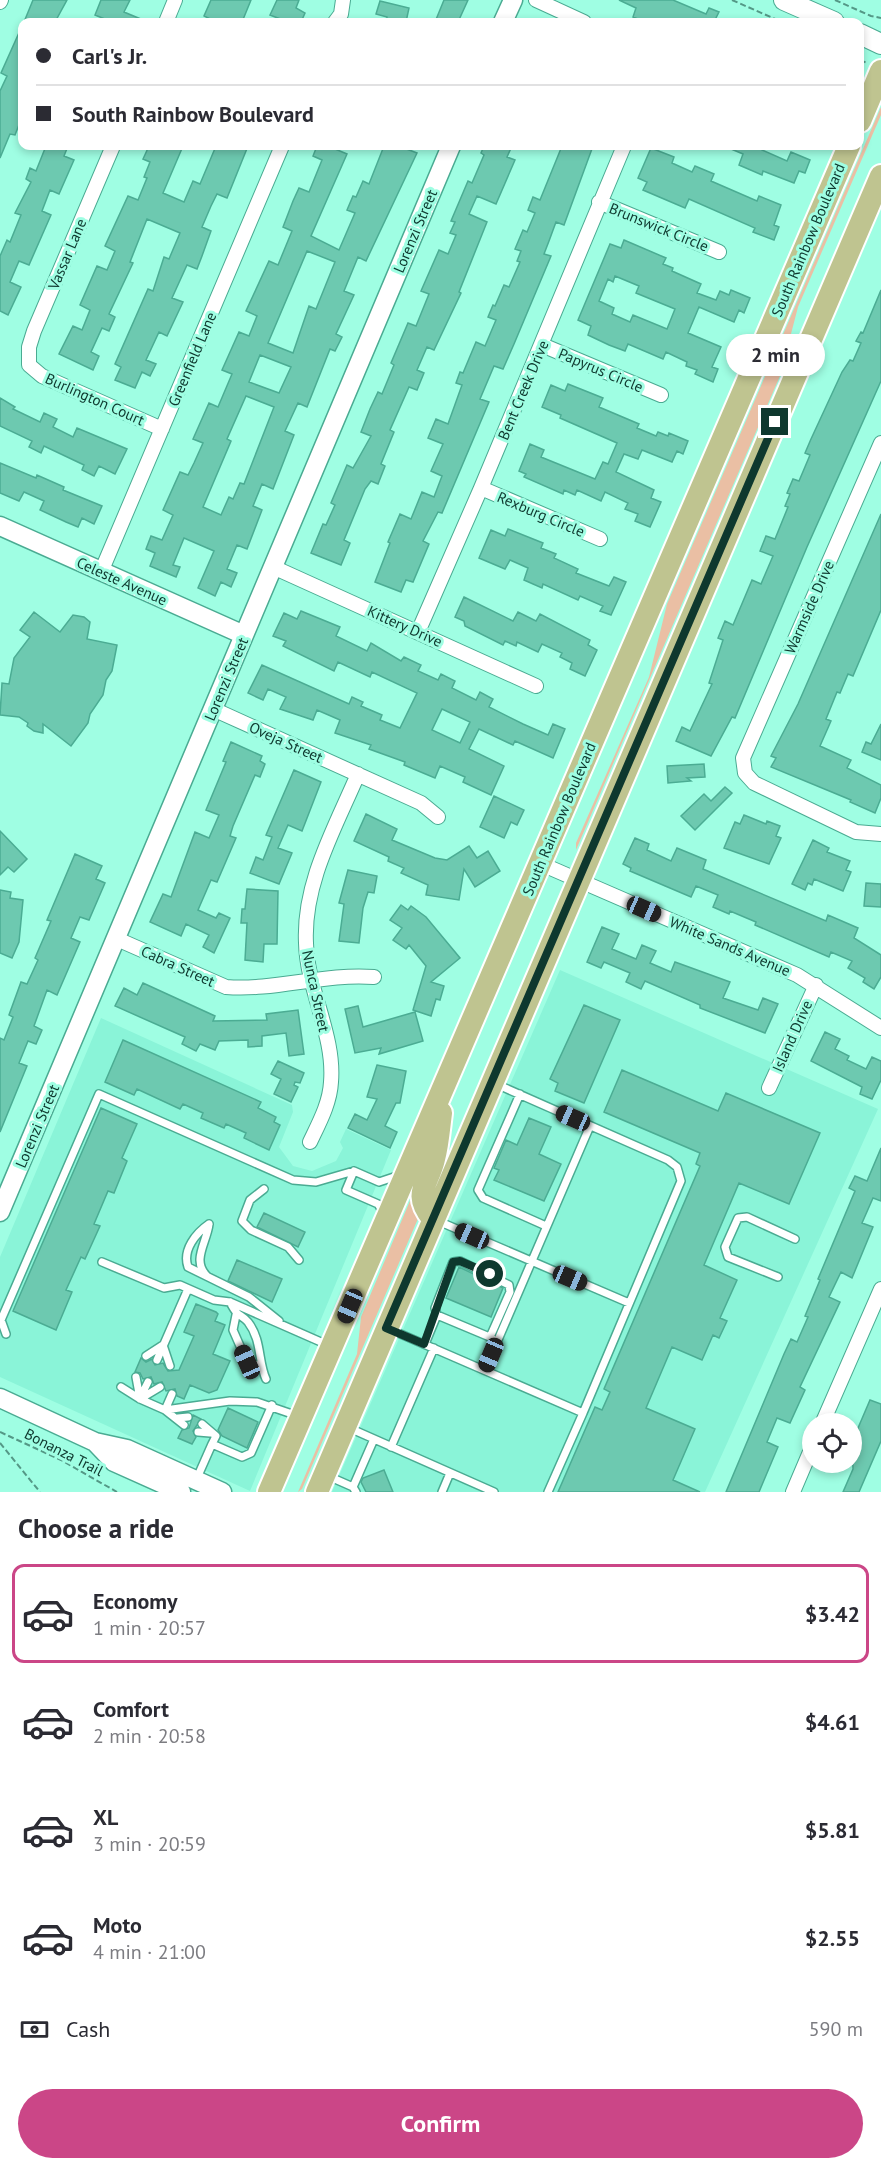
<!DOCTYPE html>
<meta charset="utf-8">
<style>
body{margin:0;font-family:"PT Sans",sans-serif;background:#f2f2f3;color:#2b2b33;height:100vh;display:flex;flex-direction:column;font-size:22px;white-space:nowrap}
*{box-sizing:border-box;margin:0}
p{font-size:20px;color:#7c7c81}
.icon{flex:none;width:33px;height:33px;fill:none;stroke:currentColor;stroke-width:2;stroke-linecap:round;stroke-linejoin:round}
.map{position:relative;height:1492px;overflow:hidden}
.details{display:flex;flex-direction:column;background:#fff;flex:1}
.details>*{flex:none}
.banner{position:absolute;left:18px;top:18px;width:846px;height:132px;border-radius:12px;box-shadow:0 3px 9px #0003;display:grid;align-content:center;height:132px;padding:0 18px;background:#fff}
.fabs{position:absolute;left:802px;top:1413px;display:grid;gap:12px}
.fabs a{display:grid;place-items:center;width:60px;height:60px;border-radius:50%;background:#fff;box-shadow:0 3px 9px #0003;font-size:30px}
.end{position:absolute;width:27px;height:27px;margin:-14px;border:8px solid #0e382e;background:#fff;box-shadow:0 0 0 3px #fff}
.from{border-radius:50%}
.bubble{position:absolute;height:42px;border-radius:21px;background:#fff;box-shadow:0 3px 9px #0003;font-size:20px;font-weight:700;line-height:42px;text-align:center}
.car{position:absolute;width:18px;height:36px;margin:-18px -9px;border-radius:8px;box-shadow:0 0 4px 2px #0007;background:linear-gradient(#222 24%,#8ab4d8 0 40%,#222 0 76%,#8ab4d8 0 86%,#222 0)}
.banner b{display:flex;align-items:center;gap:21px;height:57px;font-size:22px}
.banner b+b{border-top:2px solid #e1e1e2}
.banner i{width:15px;height:15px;background:#2b2b33}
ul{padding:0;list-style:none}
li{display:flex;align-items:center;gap:18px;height:99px;margin:0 12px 9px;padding:0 6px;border:3px solid transparent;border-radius:12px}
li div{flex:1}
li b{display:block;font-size:22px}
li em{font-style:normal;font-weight:700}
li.selected{border-color:#cb4687}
li>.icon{width:54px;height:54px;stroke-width:1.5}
h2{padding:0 18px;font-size:27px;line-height:72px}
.pay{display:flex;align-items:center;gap:15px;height:66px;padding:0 18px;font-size:22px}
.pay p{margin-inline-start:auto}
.primary-button{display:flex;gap:12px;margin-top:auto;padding:12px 18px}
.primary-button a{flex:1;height:69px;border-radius:36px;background:#cb4687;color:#fff;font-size:24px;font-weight:700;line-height:69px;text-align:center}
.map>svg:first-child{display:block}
.built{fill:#8af4d8}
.green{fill:#eabfa4}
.building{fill:#6dc9b0;stroke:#4bac93;stroke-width:1.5;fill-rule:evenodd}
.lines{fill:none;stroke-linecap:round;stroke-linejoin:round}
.service-casing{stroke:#4aab92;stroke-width:10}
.minor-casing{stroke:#4aab92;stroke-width:16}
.tertiary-casing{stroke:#4aab92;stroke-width:21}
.secondary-casing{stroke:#4aab92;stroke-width:22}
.primary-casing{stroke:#fff;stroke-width:26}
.path{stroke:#549886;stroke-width:2;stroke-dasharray:6 3;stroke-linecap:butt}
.service{stroke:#fff;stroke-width:7}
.minor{stroke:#fff;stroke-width:14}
.tertiary{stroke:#fff;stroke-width:18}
.secondary{stroke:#fff;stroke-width:20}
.primary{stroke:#bfc490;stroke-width:22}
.route{stroke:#0e382e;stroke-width:8}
.labels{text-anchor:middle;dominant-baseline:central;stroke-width:6;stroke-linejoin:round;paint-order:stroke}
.street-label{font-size:15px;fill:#0e382e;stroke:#9ffee3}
</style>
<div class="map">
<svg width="881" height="1492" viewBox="0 0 881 1492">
<rect width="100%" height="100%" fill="#9ffee3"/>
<path class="built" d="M560,970l318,139 -173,383h-373z
M101,1018l191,87 1,7 -14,35 14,19 19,5 24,-10 7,-13 -3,-6 6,-13 45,21 -141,341 -250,-114v-120z"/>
<path class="green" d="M881,107v8l-83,192 -18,69 -204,474v-7l73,-166 18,-73z
M428,1158l-8,56 -118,275 -4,3 59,-138 4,-37z"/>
<path class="building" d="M33,0h34l-12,22h-31z
M101,0h29l-6,12 24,10h-36l-17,-7z
M211,0h40l-9,22h-33l1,-3 -6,-3z
M277,0h22l-3,8 9,5 -4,9h-13l-18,-7z
M444,0h24l-10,22h-23z
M619,0h54l33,14 3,-6 10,4 -3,6 9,4h-80l-12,-5 3,-9z
M380,1l29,7 -3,14h-20l1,-5 -11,-3z
M22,26v91l-7,18 -5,-1 -10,24v-67l7,-15 -6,-3z
M46,146h22l-4,10 10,4 -15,34 -9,-4 -8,21 9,4 -22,50 -10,-4 -9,21 11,5 -13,28 -8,-4v-55l7,-16 3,2 11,-27 -6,-2 16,-31 -5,-3 4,-11 6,3z
M149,146h34l-20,47 21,9 9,-21 7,3 16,-38h32l-21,52 -10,-4 -6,12 -9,21 9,4 -9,25 -5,13 -10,-4 -15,33 11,4 -16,34 -8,-4 -13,28 10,4 -6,12 -8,-4 -7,16 -20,-8 6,-13 -6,-3 33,-75 5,2 11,-34 5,2 11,-26 -33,-14 -17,43 3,1 -24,51 6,3 -6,14 -7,-3 -11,24 8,4 -6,14 -34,-16 14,-28 9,4 8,-20 -10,-5 17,-39 10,4 8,-19 -10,-5 23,-50 10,4 9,-22 -3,-1 6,-15 -7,-3z
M317,146h11l19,8 -36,82 28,14 16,-37 -8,-3 6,-14 3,1 7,-16 6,3 15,-38h21l-1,2 13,5 -51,108 -8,-4 -14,34 10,4 -18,39 6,3 -7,14 -5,-2 -23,58 -9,-4 -13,28 9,4 -21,54 -11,-5 -9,22 9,4 -15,39 -10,-4 -10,24 10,4 -6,14 -10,-5 -6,14 -17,-8 16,-37 -30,-13 -11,27 7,2 -4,10 -26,-11 5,-13 -9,-4 5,-13 11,4 11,-25 -10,-5 17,-38 8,3 6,-12 9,-20 -10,-4 16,-36 9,4 14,-33 -10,-4 17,-38 10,4 8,-20 -11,-5 23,-50 9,4 14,-34 -9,-4 10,-26 6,-13 10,4 13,-32 -9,-4zM307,251l28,11 -19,47 -7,-3 -16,47 -25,-10zM260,355l31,12 -12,26 -30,-11zM246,396l28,11 -30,77 -4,-1 -7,16 -4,-2 -8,18 -18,-8 28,-66 -4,-2z
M484,146h28l-5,11 8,3 -19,44 -19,-8 -8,18 18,8 -28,70 2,1 -27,57 -7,-3 -10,23 7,3 -7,17 -8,-3 -19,43 4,2 -13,32 4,2 -7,18 -7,-3 -6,8 -21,51 6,3 -9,22 -30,-12 12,-29 3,1 9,-20 -4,-2 16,-38 6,3 18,-32 -10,-4 9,-23 8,-17 4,2 12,-29 -3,-2 17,-40 8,3 13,-32 -8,-3 18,-41 9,4 8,-19 -6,-2 5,-11 -4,-1 17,-40 4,2 12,-28 -3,-2z
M562,146h31l-29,79 -8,-3 -7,19 -5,13 7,2 -37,88 -11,25 -9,-3 -14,33 9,3 -47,111 -4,-1 -15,29 6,3 -16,38 -7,-2 -5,12 -26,-10 15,-39 -2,-1 12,-28 11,5 11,-27 12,5 8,-21 -11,-5 12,-27 -15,-6 8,-19 12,5 14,-39 -6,-2 4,-11 3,1 13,-31 9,4 11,-26 -8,-3 5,-12 2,1 9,-21 5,2 11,-25 -3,-1 4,-10 -6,-2 8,-19 4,2 8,-19 -7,-3 5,-13 7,3z
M724,146h40l-2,4 25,11 4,-9 19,8 -5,13 -6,-2 -5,12 -31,-12 -1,4 -23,-10 4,-11z
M651,148l23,9 -2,6 20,9 3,-6 19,8 -3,7 46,20 2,-5 22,9 -7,20 5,2 -5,13 -21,-8 2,-4 -66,-29 -4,9 -42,-18 4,-8 -9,-4z
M624,240l42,18 -3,6 10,4 -1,3 29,13 -4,9 19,7 4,-9 9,4 2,-5 19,8 -6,15 -5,-3 -5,12 -35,-15 -11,26 33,14 -9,20 6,2 -5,13 -18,-8 2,-4 -11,-4 1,-4 -21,-10 -3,7 -35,-15 -3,7 -16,-6 -21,-10 3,-9 -13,-6 32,-76 11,4zM615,276l24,10 -3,7 39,16 -8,20 -34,-14 -3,7 -18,-8 2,-6 -15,-7 9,-22 5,3z
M881,290v91l-74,166 -72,171 -3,-1 -21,39 -35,-15 6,-14 8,4 22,-47 -3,-1 14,-43 -5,-2 7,-17 8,4 19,-45 9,4 12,-28 -13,-5 6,-15 9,3 13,-32 -3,-1 5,-12 -3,-1 6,-14 6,2 11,-26 -5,-2 6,-14 31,-67 8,-12 3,1 8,-18 -5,-2 5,-9 2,1z
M568,384l35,14 -4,9 40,17 -2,4 19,8 2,-4 10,4 1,-3 19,8 -5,13 -6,-3 -5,11 -30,-12 -4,9 -14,-5 -8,18 38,18 -3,8 10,4 -11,25 -15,-6 3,-7 -13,-5 3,-6 -23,-11 -4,9 -24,-11 -2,5 -11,-5 -1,4 -39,-17 2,-3 -7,-3 11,-27 14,6 -3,7 54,22 8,-17 5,2 9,-21 -57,-25 1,-3 -19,-8 9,-22 14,6z
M0,398l15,9 -2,2 27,13 4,-9 13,6 -4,8 20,10 4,-9 50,21 -12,25 -16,-8 -5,10 -12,-6 2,-5 -40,-19 -3,7 -12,-6 3,-6 -32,-15z
M0,463l36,15 1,-3 27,12 -1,3 39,16 -8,18 -12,-6 -4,9 -12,-5 -26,-12 4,-9 -20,-9 -5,9 -19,-8z
M881,514v96l-28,66 -5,-2 -8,19 -3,-1 -11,27 5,2 -11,25 31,14 -4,8 34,17v13l-6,15 -25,-11 1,-2 -80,-33 5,-9 -5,-2 27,-52z
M508,529l35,14 -2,5 15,6 -2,4 24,11 -2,4 33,13 5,-9 12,5 -15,33 -11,-4 3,-5 -23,-10 -2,4 -35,-16 -1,4 -18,-8 4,-12 -18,-8 -5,9 -26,-11 12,-28 14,6z
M464,597l49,24 5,-9 18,9 4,-7 50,26 -2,5 9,5 -12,26 -15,-7 2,-6 -12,-6 2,-4 -20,-9 -4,8 -21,-10 -1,4 -11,-5 -2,4 -38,-19 -1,-5 -9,-4z
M301,611l39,16 -4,9 31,15 4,-8 30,18 3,-4 17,8 -3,6 20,9 3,-6 14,7 -3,7 24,12 4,-8 13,7 -4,8 34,17 25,11 5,-11 12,5 -12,29 -38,-17 -2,4 -34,-16 -10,20 35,17 -13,29 -28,-13 2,-5 -25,-11 -5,12 -31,-13 1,-3 -36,-13 2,-4 -36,-12 5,-13 -23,-10 -4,10 -33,-11 6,-12 -18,-8 -5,11 -15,-7 14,-28 87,39 3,-7 11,5 -2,4 21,9 -2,5 20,8 17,-35 -45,-21 -2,5 -32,-15 -4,9 -51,-25 3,-5 -13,-5 11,-23 13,6zM442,709l28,13 -10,21 -28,-13z
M34,612l26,20 13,-17 11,2 6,5 -3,17 30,6 -5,26 -6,9 -3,15 -13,19 -2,9 -17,23 -28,-22v9l-9,-2 -7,-5 1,-3 -9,-6 -19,-2 2,-32 7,1 5,-26 16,-21 -10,-7z
M881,724v36l-19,-8 4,-10 5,2z
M231,742l31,14 -2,5 5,3 -5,13 -5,-2 -22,51 -3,10 6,2 -19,44 -6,-2 -13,30 18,8 3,-5 11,5 -16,35 -11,-6 6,-12 -23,-11 -5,12 -31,-14 13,-28 8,3 24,-65 14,6 10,-23 -13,-5 20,-48 -3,-1z
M704,764l1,13 -18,1 4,3 -23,2 -1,-17z
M294,770l27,12 -19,49 -14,-6 -10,23 14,5 -13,31 -29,-11 6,-16 7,3 9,-23 -6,-2z
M725,787l7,6 -37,37 -14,-14 23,-22 7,7z
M494,796l30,14 -7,15 -6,-3 -7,16 -24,-11z
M366,814l31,15 -5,11 43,18 12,2 22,-14 8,12 11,-7 12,20 -25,16 -11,-18 -5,31 -33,-5 2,-10 -27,-12 3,-5 -16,-7 1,-4 -35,-16z
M744,815l22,9 1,-3 13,5 -4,10 5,2 -12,26 -45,-16 11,-26 5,2z
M0,831l27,28 -13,13 -6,-5 -8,8z
M635,838l14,6 -2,6 24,11 6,-13 29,12 -3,9 123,52 2,-6 30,13 -4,10 27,17v22l-7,12 -11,-7 2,-4 -17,-10 4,-7 -21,-9 -2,5 -74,-32 1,-3 -26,-11 -1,3 -16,-7 5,-12 -22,-9 -5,11 -61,-26 1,-3 -8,-4z
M813,840l16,8 -2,4 23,9 -4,9 5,2 -8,19 -29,-12 -2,6 -4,-2 -3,7 -13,-6z
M75,854l27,12 -6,13 9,4 -16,37 -9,-3 -9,21 9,4 -23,53 -10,-5 -13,36 8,4 -6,14 -8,-3 -9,22 8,3 -27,66v-94l4,2 9,-23 -4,-2 12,-33 6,2 11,-24 -3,-2 16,-37 -4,-1z
M348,870l29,6 -3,17 -6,-1 -5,16 -4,35 -20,-2 5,-37 -5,-1z
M866,883l15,1v23l-17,-1z
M247,889l31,2 -1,53h-13l-1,18 -18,-2 2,-37h-6l1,-14h3z
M0,890l11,2 -1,6 13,2 -4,42 -7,16 -12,-5z
M401,905l7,5 3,-4 15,11 34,41 -29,24 13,4 -4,14 -4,-1 -5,17 -18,-6 13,-44 -17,-21 -3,4 -13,-9 9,-12 -12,-8z
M602,927l17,7 -7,15 24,10 6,-14 14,6 -6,12 21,9 4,-10 55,20 -7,16 35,12 5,-12 15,6 -13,29 -65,-25v-3l-55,-24 -4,8 -15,-7 4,-9 -26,-11 -3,6 -14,-6z
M143,983l72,33 -2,5 54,-1 -1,-6 32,-4 6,44 -15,2 -3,-23 -24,3v10l-14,1v-7l-29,1 -4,9 -15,-6 -4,7 -14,-7 3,-7 -70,-31 9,-18 13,7z
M584,1005l36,15 -36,83 -29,-12 3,-8 -8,-4z
M358,1006l5,21 52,-15 8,29 -44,13 2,-6 -26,5 -10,-44z
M825,1032l15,7 -5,10 14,7 -2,4 19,9 6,-12 9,4v19l-9,19 -12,-5 2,-7 -51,-26z
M123,1040l138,62 -3,6 18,9 -2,5 6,3 -11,25 -25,-12 2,-5 -20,-9 -2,4 -23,-10 2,-5 -20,-9 -3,5 -43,-20 -3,6 -29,-13z
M278,1061l26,12 -4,10 -5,-1 -1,3 4,2 -7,15 -17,-8 7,-15 -10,-5z
M377,1065l29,6 -6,32h-4l-11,23 12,6 -7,16 -42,-20 7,-14 12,6 10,-21 -10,-2z
M622,1070l96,41 8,-18 94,40 -31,71 -50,-21 -35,82 33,15 -17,38 7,3 -8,17 -6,-3 -11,25 -30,-13 -26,61 49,21 -22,51 27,12h-142l37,-85 7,3 8,-18 -6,-3 96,-223 -4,-2 4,-11 -96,-41z
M101,1108l36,16 -15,34 5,3 -13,32 -6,-2 -14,33 6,2 -15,33 -4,-2 -15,33 6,2 -16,38 -43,-19z
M529,1118l22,9 -12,27 22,10 -17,37 -50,-21 5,-10 -5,-2 12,-28 11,5z
M881,1148v53l-8,-3 -11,25 11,4 -21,51 -11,-6 -12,25 11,5 -40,85 5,3 -15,33 -13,-5 -10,24 11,5 -19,45h-33l58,-138 7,-15 6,3 11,-25 -3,-1 15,-36 -2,-1 37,-88 -6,-3 6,-12 12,5z
M264,1213l41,19 -7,15 -41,-20z
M237,1260l45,19 -10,23 -44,-21z
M459,1267l44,21 -12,29 -45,-19z
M196,1304l20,8 2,2 -3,7 10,4 -12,29 17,7 -13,29 -8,3 -19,-8 -6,14 -7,-3 -2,-7 -9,2 -4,-9 -8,2 -3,-7 -8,2 -3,-6 -5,-1 6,-14 5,4 6,-3 3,6 8,-2 5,8 11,-1 15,-34 -10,-4z
M870,1400l11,4v37l-22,51h-16l10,-23 -1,-35 3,1z
M228,1408l30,14 -11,26 -25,-12 -4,-6z
M193,1415l8,4 -8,12 3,6 -4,7 -14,-6 4,-8 7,-2z
M384,1470l9,22h-27l-5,-10 2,-4z"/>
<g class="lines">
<g class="service-casing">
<path id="service" d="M496,1084l172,76 9,7 4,14 -98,232
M520,1094l-42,96 5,8 63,28
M354,1171l-8,19 32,14 6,10
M264,1189l-14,11 -8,21 9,9 37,17 11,13
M438,1221l191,82
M209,1224c-13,9 -27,26 -21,43l61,30 30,24
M102,1262l62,26 16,-3 34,15 16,2 100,44
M207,1276c-16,-15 0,-34 2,-52
M778,1277l-50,-20 -3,-10 13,-29 9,-1 48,22
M230,1302c8,16 10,11 18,20 14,18 10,40 18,57
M236,1315l-3,15 14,32 13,4
M437,1315l-2,-7 18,-46 7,-1 49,24 1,7 -20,45
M389,1329l194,84 -35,79
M6,1334l-5,-14 98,-226 194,86 23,2 38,-11 25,11 21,-7
M425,1344l12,-29 55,23
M146,1356l17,-11 7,21
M157,1360l31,-71
M485,1370l105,-244
M136,1377l4,22
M121,1387l19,12 25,11 65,-9 27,1 41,14
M172,1394l-7,16 19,15
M140,1398l8,-16
M140,1399l20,-12
M178,1418l10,-1
M202,1424l14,12 -4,8
M347,1427l147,65
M198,1432l12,1
M391,1447l43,-99
M328,1476l25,11 3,5
M197,1478l15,-34 30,13 9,-4 21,-48
M353,1487l21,-48
M442,1492l8,-19"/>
</g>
<g class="minor-casing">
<path id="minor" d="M536,0l48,22
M0,2l1,-2
M166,22l9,-22
M335,22l6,-8 2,-14
M113,146l-79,185 -5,16v18l13,11 120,53
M599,202l120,50
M542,345l119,50
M881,443l-138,315 2,15 9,10 102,49 25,2
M481,488l119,51
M273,567l263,119
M101,572l181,-426
M418,632l63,-144 143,-342
M213,709l208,94 17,14
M539,863l258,112 84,53
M117,939l109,48c49,4 98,-14 148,-10
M769,1088l47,-103
M310,1142c9,-19 20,-39 21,-60 4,-47 -24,-92 -25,-139 -3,-60 29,-115 52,-169
M822,1424l59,-135
M793,1492l20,-47"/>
</g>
<g class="tertiary-casing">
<path id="tertiary" d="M503,22l10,-22
M0,526l244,109
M0,1212l451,-1066
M0,1398l95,44 32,7 95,43
M95,1442l19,20 67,30"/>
</g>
<g class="secondary-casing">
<path id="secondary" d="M784,0l50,22
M860,34l21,10"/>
</g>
<g class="primary-casing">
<path id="primary" d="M860,121l21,-50
M433,1219c-21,-26 -5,-34 1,-60 4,-15 5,-31 7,-46
M269,1492l580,-1346
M317,1492l564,-1316"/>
</g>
<path class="path" d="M732,0l50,22
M835,0l36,16 10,2
M860,60l7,3
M0,1432l61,28 56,32
M0,1443l40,49"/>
<use href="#service" class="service"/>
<use href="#minor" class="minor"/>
<use href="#tertiary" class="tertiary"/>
<use href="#secondary" class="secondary"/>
<use href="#primary" class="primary"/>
</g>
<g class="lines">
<path class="route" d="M490,1274l-30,-13 -7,1 -29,82 -38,-16 389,-906"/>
</g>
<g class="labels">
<g class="street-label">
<text transform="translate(659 227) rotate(22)">Brunswick Circle</text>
<text transform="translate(415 231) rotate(-67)">Lorenzi Street</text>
<text transform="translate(808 240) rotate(-67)">South Rainbow Boulevard</text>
<text transform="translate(67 254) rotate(-67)">Vassar Lane</text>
<text transform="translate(192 359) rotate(-67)">Greenfield Lane</text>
<text transform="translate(601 370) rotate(23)">Papyrus Circle</text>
<text transform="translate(523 390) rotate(-67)">Bent Creek Drive</text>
<text transform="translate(95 399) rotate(24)">Burlington Court</text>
<text transform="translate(541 514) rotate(23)">Rexburg Circle</text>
<text transform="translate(122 581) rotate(24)">Celeste Avenue</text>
<text transform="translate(809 607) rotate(-66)">Warmside Drive</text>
<text transform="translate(405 626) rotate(24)">Kittery Drive</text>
<text transform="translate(226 679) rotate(-67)">Lorenzi Street</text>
<text transform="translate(286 742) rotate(24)">Oveja Street</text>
<text transform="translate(559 819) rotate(-67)">South Rainbow Boulevard</text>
<text transform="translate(730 946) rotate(23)">White Sands Avenue</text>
<text transform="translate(178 966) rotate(24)">Cabra Street</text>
<text transform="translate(316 991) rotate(78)">Nunca Street</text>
<text transform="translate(792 1036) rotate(-66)">Island Drive</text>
<text transform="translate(37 1126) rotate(-67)">Lorenzi Street</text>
<text transform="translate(64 1452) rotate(27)">Bonanza Trail</text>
</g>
</g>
</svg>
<div class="fabs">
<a><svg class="icon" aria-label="locate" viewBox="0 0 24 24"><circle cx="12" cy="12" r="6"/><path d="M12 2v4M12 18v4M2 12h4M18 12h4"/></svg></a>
</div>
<i class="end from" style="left:490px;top:1274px"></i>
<i class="end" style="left:775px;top:422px"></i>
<div class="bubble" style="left:726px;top:334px;width:99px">2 min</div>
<i class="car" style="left:644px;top:909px;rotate:114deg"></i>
<i class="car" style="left:573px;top:1118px;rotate:294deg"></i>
<i class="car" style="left:472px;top:1236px;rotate:294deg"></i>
<i class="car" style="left:570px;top:1278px;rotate:113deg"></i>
<i class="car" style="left:350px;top:1306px;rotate:203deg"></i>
<i class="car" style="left:491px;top:1355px;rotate:203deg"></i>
<i class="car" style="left:247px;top:1362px;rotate:336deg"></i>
<div class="banner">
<b><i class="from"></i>Carl's Jr.</b>
<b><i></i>South Rainbow Boulevard</b>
</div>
</div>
<section class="details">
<h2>Choose a ride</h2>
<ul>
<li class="selected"><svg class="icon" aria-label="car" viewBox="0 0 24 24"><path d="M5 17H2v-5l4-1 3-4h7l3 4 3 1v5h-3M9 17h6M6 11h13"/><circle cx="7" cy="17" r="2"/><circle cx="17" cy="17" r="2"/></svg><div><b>Economy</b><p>1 min · 20:57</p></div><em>$3.42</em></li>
<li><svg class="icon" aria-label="car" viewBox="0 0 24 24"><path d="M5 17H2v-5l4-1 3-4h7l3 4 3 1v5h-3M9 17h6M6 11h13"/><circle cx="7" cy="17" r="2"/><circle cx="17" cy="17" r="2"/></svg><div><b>Comfort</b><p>2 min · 20:58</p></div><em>$4.61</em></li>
<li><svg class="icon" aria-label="car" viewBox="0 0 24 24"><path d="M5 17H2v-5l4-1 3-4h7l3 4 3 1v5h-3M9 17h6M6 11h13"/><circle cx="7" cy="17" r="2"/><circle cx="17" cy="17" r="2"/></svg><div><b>XL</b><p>3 min · 20:59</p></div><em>$5.81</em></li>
<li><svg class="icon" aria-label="car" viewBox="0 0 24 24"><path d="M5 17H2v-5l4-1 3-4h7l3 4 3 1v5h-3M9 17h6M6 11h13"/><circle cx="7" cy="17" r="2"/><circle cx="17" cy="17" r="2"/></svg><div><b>Moto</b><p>4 min · 21:00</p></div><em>$2.55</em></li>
</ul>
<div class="pay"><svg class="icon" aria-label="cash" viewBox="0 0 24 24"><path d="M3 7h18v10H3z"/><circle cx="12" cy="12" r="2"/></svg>Cash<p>590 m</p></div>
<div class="primary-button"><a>Confirm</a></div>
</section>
